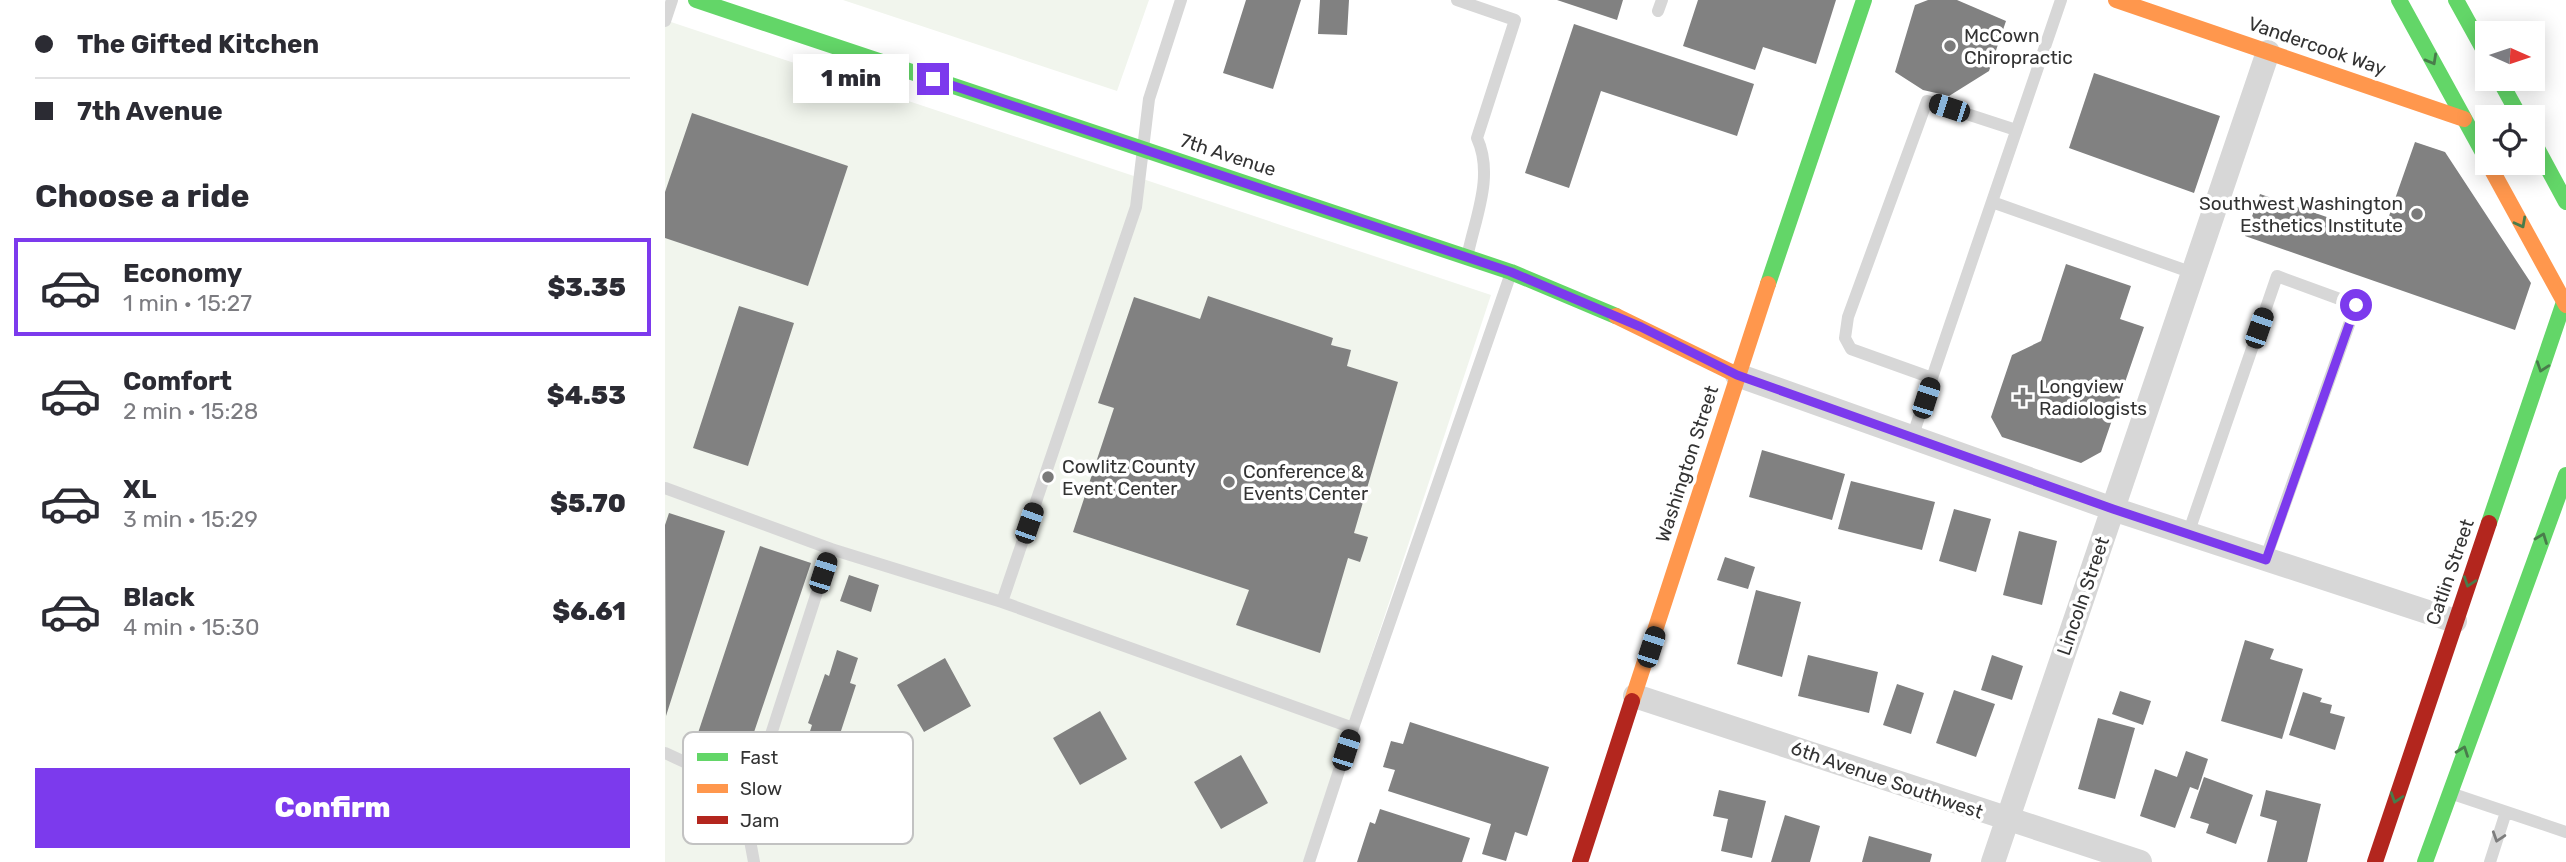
<!DOCTYPE html>
<meta charset="utf-8">
<style>
body{margin:0;font-family:Rubik,sans-serif;background:#f2f2f3;color:#2b2b33;height:100vh;display:flex;flex-direction:column;font-size:26px;white-space:nowrap}
*{box-sizing:border-box;margin:0}
p{font-size:23px;color:#7c7c81}
.icon{flex:none;width:38px;height:38px;fill:none;stroke:currentColor;stroke-width:2;stroke-linecap:round;stroke-linejoin:round}
.map{position:relative;flex:1;overflow:hidden}
.details{display:flex;flex-direction:column;background:#fff;width:665px}
.details>*{flex:none}
.hud{display:grid;align-content:center;height:154px;padding:0 35px;background:#fff}
.needle{width:46px;rotate:93deg}
.controls{position:absolute;left:1810px;top:21px;display:grid;gap:14px}
.controls a{display:grid;place-items:center;width:70px;height:70px;border-radius:0px;background:#fff;box-shadow:0 4px 18px #0003;font-size:35px}
.end{position:absolute;width:32px;height:32px;margin:-16px;border:9px solid #7c3aed;background:#fff;box-shadow:0 0 0 4px #fff}
.from{border-radius:50%}
.bubble{position:absolute;height:49px;border-radius:0px;background:#fff;box-shadow:0 4px 18px #0003;font-size:23px;font-weight:800;line-height:49px;text-align:center}
.car{position:absolute;width:21px;height:42px;margin:-21px -10px;border-radius:9px;box-shadow:0 0 5px 2px #0007;background:linear-gradient(#222 24%,#8ab4d8 0 40%,#222 0 76%,#8ab4d8 0 86%,#222 0)}
.hud b{display:flex;align-items:center;gap:24px;height:66px;font-size:26px}
.hud b+b{border-top:2px solid #e1e1e2}
.hud i{width:18px;height:18px;background:#2b2b33}
ul{padding:0;list-style:none}
li{display:flex;align-items:center;gap:21px;height:98px;margin:0 14px 10px;padding:0 21px;border:4px solid transparent;border-radius:0px}
li div{flex:1}
li b{display:block;font-size:26px}
li em{font-style:normal;font-weight:800}
li.active{border-color:#7c3aed}
li>.icon{width:63px;height:63px;stroke-width:1.5}
h2{padding:0 35px;font-size:32px;line-height:84px}
.primary-button{display:flex;gap:14px;margin-top:auto;padding:14px 35px}
.primary-button a{flex:1;height:80px;border-radius:0px;background:#7c3aed;color:#fff;font-size:28px;font-weight:800;line-height:80px;text-align:center}
main{display:flex;flex:1;min-height:0}
.map>svg:first-child{display:block}
.green{fill:#f1f5ed}
.building{fill:#818181}
.lines{fill:none;stroke-linecap:round;stroke-linejoin:round}
.lane{stroke:#d7d7d7;stroke-width:12}
.street{stroke:#d7d7d7;stroke-width:24}
.fast{stroke:#63d668;stroke-width:16}
.slow{stroke:#ff974d;stroke-width:16}
.jam{stroke:#b3261e;stroke-width:16}
.oneway{stroke:#497c4b}
.oneway2{stroke:#7d7d7d}
.route{stroke:#7c3aed;stroke-width:9}
.poi-dot{fill:#7a7a7a;stroke:#fff;stroke-width:2.5}
.labels{text-anchor:middle;dominant-baseline:central;stroke-width:7;stroke-linejoin:round;paint-order:stroke}
.poi-label{font-size:19px;fill:#333;stroke:#fff;text-anchor:start}
.street-label{font-size:19px;fill:#333;stroke:#fff}
.key{fill:#fff;stroke:#c2c2c2;stroke-width:2}
.key-label{font-size:19px;fill:#333}
</style>
<main>
<section class="details">
<div class="hud">
<b><i class="from"></i>The Gifted Kitchen</b>
<b><i></i>7th Avenue</b>
</div>
<h2>Choose a ride</h2>
<ul>
<li class="active"><svg class="icon" aria-label="car" viewBox="0 0 24 24"><path d="M5 17H2v-5l4-1 3-4h7l3 4 3 1v5h-3M9 17h6M6 11h13"/><circle cx="7" cy="17" r="2"/><circle cx="17" cy="17" r="2"/></svg><div><b>Economy</b><p>1 min · 15:27</p></div><em>$3.35</em></li>
<li><svg class="icon" aria-label="car" viewBox="0 0 24 24"><path d="M5 17H2v-5l4-1 3-4h7l3 4 3 1v5h-3M9 17h6M6 11h13"/><circle cx="7" cy="17" r="2"/><circle cx="17" cy="17" r="2"/></svg><div><b>Comfort</b><p>2 min · 15:28</p></div><em>$4.53</em></li>
<li><svg class="icon" aria-label="car" viewBox="0 0 24 24"><path d="M5 17H2v-5l4-1 3-4h7l3 4 3 1v5h-3M9 17h6M6 11h13"/><circle cx="7" cy="17" r="2"/><circle cx="17" cy="17" r="2"/></svg><div><b>XL</b><p>3 min · 15:29</p></div><em>$5.70</em></li>
<li><svg class="icon" aria-label="car" viewBox="0 0 24 24"><path d="M5 17H2v-5l4-1 3-4h7l3 4 3 1v5h-3M9 17h6M6 11h13"/><circle cx="7" cy="17" r="2"/><circle cx="17" cy="17" r="2"/></svg><div><b>Black</b><p>4 min · 15:30</p></div><em>$6.61</em></li>
</ul>
<div class="primary-button"><a>Confirm</a></div>
</section>
<div class="map">
<svg width="1901" height="862" viewBox="0 0 1901 862">
<rect width="100%" height="100%" fill="#fff"/>
<path class="green" d="M178,0h306l-32,91z
M0,20l826,275 -188,567h-638z"/>
<path class="building" d="M581,0h55l-28,89 -50,-16z
M655,0h29l-2,35 -29,-1z
M892,0h66l-6,20z
M1033,0h138l-20,64 -53,-17 -8,23 -72,-24z
M1263,0h29l49,21 -17,50 -40,25 -26,-6 -28,-18 20,-67z
M909,24l180,60 -17,52 -136,-45 -32,97 -44,-15z
M1429,73l126,43 -26,77 -125,-45z
M27,113l156,53 -40,120 -143,-48v-46z
M1750,142l30,10 86,131 -16,47 -270,-94 15,-42 122,42z
M1401,264l65,22 -11,33 24,8 -43,125 -20,11 -79,-26 -11,-20 21,-62 29,-14z
M543,296l125,42 -2,7 20,5 -4,16 51,16 -44,151 14,4 -4,13 -4,12 -12,-4 -28,95 -84,-28 13,-35 -176,-58 41,-124 -16,-5 36,-106 66,22z
M74,306l55,17 -46,143 -55,-18z
M1097,450l83,24 -13,46 -83,-23z
M1186,481l84,21 -13,48 -84,-21z
M1289,509l37,10 -15,53 -37,-11z
M4,513l56,18 -59,185 -1,-191z
M1354,531l38,10 -15,64 -39,-10z
M95,546l51,17 -64,190 -50,-17z
M1060,557l30,10 -7,22 -31,-9z
M184,575l30,10 -8,27 -31,-11z
M1091,590l45,12 -19,75 -45,-13z
M1580,640l29,9 -4,10 33,10 -21,70 -61,-18z
M172,650l21,8 -8,25 6,2 -16,49 -6,-2 -9,25 -21,-7 8,-25 -4,-2 17,-49 4,2z
M1143,655l70,17 -9,41 -71,-17z
M1327,655l31,11 -11,34 -31,-10z
M280,658l26,48 -47,26 -27,-47z
M1232,684l27,9 -13,41 -28,-9z
M1289,690l41,14 -19,53 -40,-14z
M1455,691l31,10 -8,24 -31,-11z
M1638,692l19,6 -2,4 12,3 -2,8 15,4 -10,33 -46,-15z
M435,711l27,48 -47,26 -27,-47z
M1433,718l37,10 -20,71 -37,-10z
M745,722l139,45 -22,69 -12,-4 -9,29 -24,-7 9,-30 -103,-33 7,-21 -12,-3 8,-26 12,3z
M1521,751l22,8 -10,31 -8,-3 -15,41 -35,-12 15,-47 22,8z
M576,755l27,48 -47,26 -27,-47z
M1539,777l49,18 -17,49 -30,-11 3,-9 -19,-6z
M1054,790l47,11 -14,57 -31,-7 7,-32 -15,-3z
M1601,790l55,14 -14,58h-40l10,-41 -17,-5z
M715,809l90,29 -8,24h-105l13,-40 5,2z
M1120,815l35,11 -10,36h-39z
M1204,836l63,18 -2,8h-68z"/>
<g class="lines">
<path class="lane" d="M516,0l-32,99 -13,108 -134,395 351,126 158,-455
M792,0l58,20 -38,118c17,37 -1,78 -9,115
M993,11l4,-11
M0,21l7,-21
M1351,130l-89,-29 -79,216 -3,21 6,11 81,29c43,-126 85,-252 129,-378
M1327,202l201,71
M1247,438l20,-60
M0,488l166,61
M1523,534l89,-258 79,29 -91,255
M0,753l87,40
M1785,793l116,39
M89,862l-5,-27 3,-42 79,-244 171,53
M644,862l44,-134
M1825,862l16,-50"/>
<path class="street" d="M1072,375l376,134 342,112
M970,696l505,166
M1328,862l275,-810"/>
<path class="fast" d="M31,0l815,272 105,44
M1734,0l88,160
M1791,0l31,56
M1834,79l21,38
M1867,139l34,63
M1103,284l96,-284
M1824,523l75,-221
M1760,862l141,-387"/>
<path class="slow" d="M1451,0l348,119
M1823,163l78,142
M951,316l121,59
M967,701l136,-417"/>
<path class="jam" d="M915,862l52,-161
M1710,862l114,-339"/>
</g>
<defs><path id="oneway-chevron" d="M-2-3.5L2.5 0L-2 3.5" fill="none" stroke-width="1.6" stroke-linecap="round" stroke-linejoin="round" transform="scale(1.75)"/></defs>
<g class="oneway">
<use href="#oneway-chevron" transform="translate(1767 60) rotate(61)"/>
<use href="#oneway-chevron" transform="translate(1856 223) rotate(62)"/>
<use href="#oneway-chevron" transform="translate(1877 367) rotate(109)"/>
<use href="#oneway-chevron" transform="translate(1877 538) rotate(-69)"/>
<use href="#oneway-chevron" transform="translate(1804 582) rotate(109)"/>
<use href="#oneway-chevron" transform="translate(1798 751) rotate(-70)"/>
<use href="#oneway-chevron" transform="translate(1731 798) rotate(108)"/>
</g>
<use class="oneway2" href="#oneway-chevron" transform="translate(1833 837) rotate(108)"/>
<g class="lines">
<path class="route" d="M268,79l578,193 130,55 96,48 376,134 153,51 90,-255"/>
</g>
<g class="poi-dot">
<circle cx="1285" cy="46" r="7"/>
<circle cx="1752" cy="214" r="7"/>
<path d="M1354.5 386.5h7v7h7v7h-7v7h-7v-7h-7v-7h7z"/>
<circle cx="383" cy="477" r="7"/>
<circle cx="564" cy="482" r="7"/>
</g>
<g class="labels">
<g class="poi-label">
<text x="1299" y="35">McCown<tspan x="1299" dy="22">Chiropractic</tspan></text>
<text x="1738" y="203" text-anchor="end">Southwest Washington<tspan x="1738" dy="22">Esthetics Institute</tspan></text>
<text x="1374" y="386">Longview<tspan x="1374" dy="22">Radiologists</tspan></text>
<text x="397" y="466">Cowlitz County<tspan x="397" dy="22">Event Center</tspan></text>
<text x="578" y="471">Conference &amp;<tspan x="578" dy="22">Events Center</tspan></text>
</g>
<g class="street-label">
<text transform="translate(1652 46) rotate(19)">Vandercook Way</text>
<text transform="translate(563 155) rotate(18)">7th Avenue</text>
<text transform="translate(1022 464) rotate(-72)">Washington Street</text>
<text transform="translate(1785 572) rotate(-71)">Catlin Street</text>
<text transform="translate(1418 596) rotate(-71)">Lincoln Street</text>
<text transform="translate(1222 780) rotate(19)">6th Avenue Southwest</text>
</g>
</g>
<rect x="18" y="732" width="230" height="112" rx="10" class="key"/>
<rect x="32" y="753" width="31" height="8" fill="#63d668"/>
<rect x="32" y="784" width="31" height="9" fill="#ff974d"/>
<rect x="32" y="816" width="31" height="8" fill="#b3261e"/>
<g class="key-label">
<text x="75" y="764">Fast</text>
<text x="75" y="795">Slow</text>
<text x="75" y="827">Jam</text>
</g>
</svg>
<div class="controls">
<a><svg class="needle" viewBox="-14 -14 28 28"><path d="M0-13l5 13h-10z" fill="#e53935"/><path d="M0 13l5-13h-10z" fill="#7c7c81"/></svg></a>
<a><svg class="icon" aria-label="locate" viewBox="0 0 24 24"><circle cx="12" cy="12" r="6"/><path d="M12 2v4M12 18v4M2 12h4M18 12h4"/></svg></a>
</div>
<i class="end from" style="left:1691px;top:305px"></i>
<i class="end" style="left:268px;top:79px"></i>
<div class="bubble" style="left:128px;top:54px;width:116px">1 min</div>
<i class="car" style="left:1284px;top:108px;rotate:288deg"></i>
<i class="car" style="left:1594px;top:328px;rotate:19deg"></i>
<i class="car" style="left:1261px;top:398px;rotate:18deg"></i>
<i class="car" style="left:364px;top:523px;rotate:19deg"></i>
<i class="car" style="left:158px;top:573px;rotate:18deg"></i>
<i class="car" style="left:986px;top:647px;rotate:18deg"></i>
<i class="car" style="left:681px;top:750px;rotate:18deg"></i>
</div>
</main>
